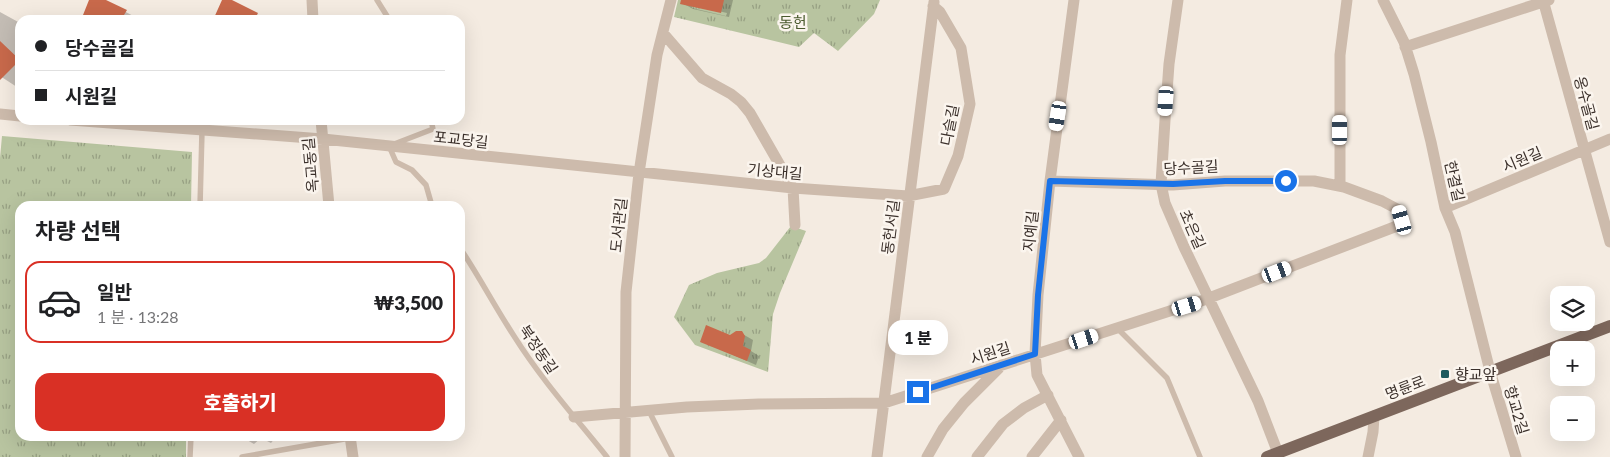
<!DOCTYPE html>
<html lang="ko">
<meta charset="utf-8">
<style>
body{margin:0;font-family:Lato,"Noto Sans KR",sans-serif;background:#f2f2f2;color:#202124;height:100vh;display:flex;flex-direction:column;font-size:19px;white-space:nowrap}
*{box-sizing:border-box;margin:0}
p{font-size:16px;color:#757577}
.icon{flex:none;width:28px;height:28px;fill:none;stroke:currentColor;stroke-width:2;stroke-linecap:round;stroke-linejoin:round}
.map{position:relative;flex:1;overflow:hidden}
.drawer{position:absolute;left:15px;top:201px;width:450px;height:240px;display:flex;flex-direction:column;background:#fff;border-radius:15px;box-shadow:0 5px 20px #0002}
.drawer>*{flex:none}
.hud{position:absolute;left:15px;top:15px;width:450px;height:110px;border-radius:15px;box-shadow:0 5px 20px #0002;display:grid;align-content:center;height:110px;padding:0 20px;background:#fff}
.fabs{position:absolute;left:1550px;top:286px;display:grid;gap:10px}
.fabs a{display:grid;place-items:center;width:45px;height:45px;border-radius:10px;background:#fff;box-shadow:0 5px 20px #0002;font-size:25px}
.end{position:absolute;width:22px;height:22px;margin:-11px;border:6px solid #1a73e8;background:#fff;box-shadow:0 0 0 2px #fff}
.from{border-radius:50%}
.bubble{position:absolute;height:35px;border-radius:15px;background:#fff;box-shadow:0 5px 20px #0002;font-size:16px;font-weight:800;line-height:35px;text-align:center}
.car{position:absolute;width:15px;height:30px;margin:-15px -8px;border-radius:6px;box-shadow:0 0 4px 1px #0007;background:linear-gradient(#fff 24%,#345 0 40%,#fff 0 76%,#345 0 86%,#fff 0)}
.hud b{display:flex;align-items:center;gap:18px;height:48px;font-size:19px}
.hud b+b{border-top:1px solid #e0e0e0}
.hud i{width:12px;height:12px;background:#202124}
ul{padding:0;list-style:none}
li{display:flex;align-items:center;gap:15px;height:82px;margin:0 10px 8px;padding:0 10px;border:2px solid transparent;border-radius:15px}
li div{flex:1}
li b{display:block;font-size:19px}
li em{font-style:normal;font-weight:800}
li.active{border-color:#d93025}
li>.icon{width:45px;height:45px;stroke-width:1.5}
h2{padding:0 20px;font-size:22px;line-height:60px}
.button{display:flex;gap:10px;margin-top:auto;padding:10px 20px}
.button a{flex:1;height:58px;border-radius:15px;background:#d93025;color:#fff;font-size:20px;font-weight:800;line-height:58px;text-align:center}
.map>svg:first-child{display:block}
.park{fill:url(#park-tufts)}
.shadow{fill:#0003;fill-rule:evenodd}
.building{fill:#c8694b}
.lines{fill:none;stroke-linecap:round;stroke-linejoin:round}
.service{stroke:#cdbbac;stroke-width:5.5}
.minor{stroke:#cdbbac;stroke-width:11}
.primary{stroke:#7d675c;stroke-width:12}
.route{stroke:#1a73e8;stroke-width:6}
.poi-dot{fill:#1f5a5e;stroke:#fbf5ee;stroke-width:2}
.labels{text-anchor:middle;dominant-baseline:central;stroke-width:5;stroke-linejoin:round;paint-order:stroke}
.park-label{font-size:15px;fill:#4a5a2e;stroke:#fbf5ee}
.street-label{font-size:15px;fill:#3b302b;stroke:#fbf5ee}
.poi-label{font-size:15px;fill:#3b302b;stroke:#fbf5ee;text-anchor:start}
</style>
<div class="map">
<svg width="1610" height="457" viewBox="0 0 1610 457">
<defs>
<pattern id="park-tufts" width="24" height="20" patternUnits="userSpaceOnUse" patternTransform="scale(1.25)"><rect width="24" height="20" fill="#b8c4a0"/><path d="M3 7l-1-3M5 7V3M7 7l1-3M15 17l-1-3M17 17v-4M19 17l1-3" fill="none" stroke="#97a083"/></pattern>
</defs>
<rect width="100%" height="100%" fill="#f4ebe1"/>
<path class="park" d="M678,0h202l-6,14 -36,37 -24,-18 -15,14 -125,-30z
M2,136l190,16 -1,54h-171v230h166v21h-186v-299z
M791,226l15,5 -26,62 -7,21 -5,58 -73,-27 -21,-28 15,-32 28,-12 42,-10 7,-5z"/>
<path class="shadow" d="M91,0h12l38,20h-62l4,-3z
M223,0h6l39,20h-53z
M685,0h48l-4,17 -36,-8 -9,-5zM692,5l35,8 -1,3 -34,-8z
M0,12l20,11v66l-20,-13z
M739,332l14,8 -2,11 8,5 -3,9 -54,-24 28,-5z
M240,436h44l-8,1 -5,6 -10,-5 -7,6z"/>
<path class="building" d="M89,0h17l21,10 -6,10h-40z
M222,0h10l26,13 -4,7h-41z
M681,0h43l-3,13 -41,-9z
M0,41l20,19 -20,20z
M706,325l24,10 6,-4h6l3,5 -2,10 8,4 -4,11 -47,-19z"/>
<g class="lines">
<path class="service" d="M377,0l10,16 -1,4
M431,120l2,9 -44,17 7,16 16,8 14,15 6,21
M200,206l2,-75
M460,248c19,28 35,59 54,88 27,43 61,81 93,121
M1117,328l50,50 33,79
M649,411l23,46
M190,457l1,-21
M242,457l108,-19"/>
<path class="minor" d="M312,0l1,20
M1074,0l-24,181 -12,114 -3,59 2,21 42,82
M1178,0l-9,64 -4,56 -4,64 4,19 19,44 74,154 20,52
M1383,0l21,42 10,32 17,68 14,66 10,24 35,139 26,86
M1543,0l67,242
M663,33l39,45 29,16 10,8 9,11 43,75 2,37
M1405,47l144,-47
M0,114l20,2
M70,120l253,19 470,49 115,8 36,-7 14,-33 12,-52 -9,-56 -21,-36 -7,-6
M321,120l8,86
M1340,186v-131l7,-55
M1445,208l165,-69
M574,417l113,-10 72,-3 125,-1 320,-103 193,-74 5,-6 -3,-10 -17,-9 -38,-14 -30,-6h-89l-52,4 -123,-4
M350,436l3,21
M625,457l1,-165 13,-119 18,-118 14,-55
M877,457l57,-455
M927,457l16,-28 21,-26 35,-35
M977,457l26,-33 21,-16 24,-13
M1032,457l29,-37
M1368,457l5,-25 1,-16"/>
<path class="primary" d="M1267,457l343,-131"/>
</g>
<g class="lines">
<path class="route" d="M918,392l117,-38 3,-59 12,-114 123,3 52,-3h61"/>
</g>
<rect class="poi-dot" x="1440" y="369" width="10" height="10" rx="2.5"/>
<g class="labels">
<g class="park-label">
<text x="793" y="22">동헌</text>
</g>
<g class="street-label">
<text transform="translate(1587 103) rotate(75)">옹수골길</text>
<text transform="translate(949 125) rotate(-79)">다슬길</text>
<text transform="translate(461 139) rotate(6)">포교당길</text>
<text transform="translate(1522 159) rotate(-23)">시원길</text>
<text transform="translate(310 165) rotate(-95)">옥교동길</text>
<text transform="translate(1191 167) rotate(-3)">당수골길</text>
<text transform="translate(775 171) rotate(5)">기상대길</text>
<text transform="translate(1455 181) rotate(77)">한결길</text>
<text transform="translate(618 225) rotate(-84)">도서관길</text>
<text transform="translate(890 227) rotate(-83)">동헌서길</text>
<text transform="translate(1193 229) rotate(66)">초은길</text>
<text transform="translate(1030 231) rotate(-84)">지예길</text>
<text transform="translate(539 349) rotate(56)">북정동길</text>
<text transform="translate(990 353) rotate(-18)">시원길</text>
<text transform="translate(1405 387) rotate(-21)">명륜로</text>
<text transform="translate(1517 410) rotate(73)">향교2길</text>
</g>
<g class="poi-label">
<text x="1455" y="374">향교앞</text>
</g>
</g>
</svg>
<div class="fabs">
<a><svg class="icon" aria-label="layers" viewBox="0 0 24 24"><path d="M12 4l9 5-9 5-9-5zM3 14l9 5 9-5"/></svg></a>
<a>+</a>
<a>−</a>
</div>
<i class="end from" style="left:1286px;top:181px"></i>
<i class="end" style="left:918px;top:392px"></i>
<div class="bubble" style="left:888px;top:320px;width:60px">1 분</div>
<i class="car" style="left:1166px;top:101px;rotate:184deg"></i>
<i class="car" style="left:1058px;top:116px;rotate:189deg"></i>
<i class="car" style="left:1340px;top:130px;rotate:0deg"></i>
<i class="car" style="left:1402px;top:220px;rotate:344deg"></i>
<i class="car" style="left:1277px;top:272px;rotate:69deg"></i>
<i class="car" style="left:1187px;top:306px;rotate:73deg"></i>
<i class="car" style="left:1084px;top:339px;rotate:72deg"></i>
<div class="hud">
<b><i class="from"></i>당수골길</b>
<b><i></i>시원길</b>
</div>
<section class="drawer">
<h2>차량 선택</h2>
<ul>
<li class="active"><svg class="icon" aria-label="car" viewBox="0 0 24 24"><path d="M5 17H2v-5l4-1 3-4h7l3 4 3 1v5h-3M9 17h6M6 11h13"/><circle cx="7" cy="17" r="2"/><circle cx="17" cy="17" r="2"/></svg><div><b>일반</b><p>1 분 · 13:28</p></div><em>₩3,500</em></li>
</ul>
<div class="button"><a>호출하기</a></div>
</section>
</div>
